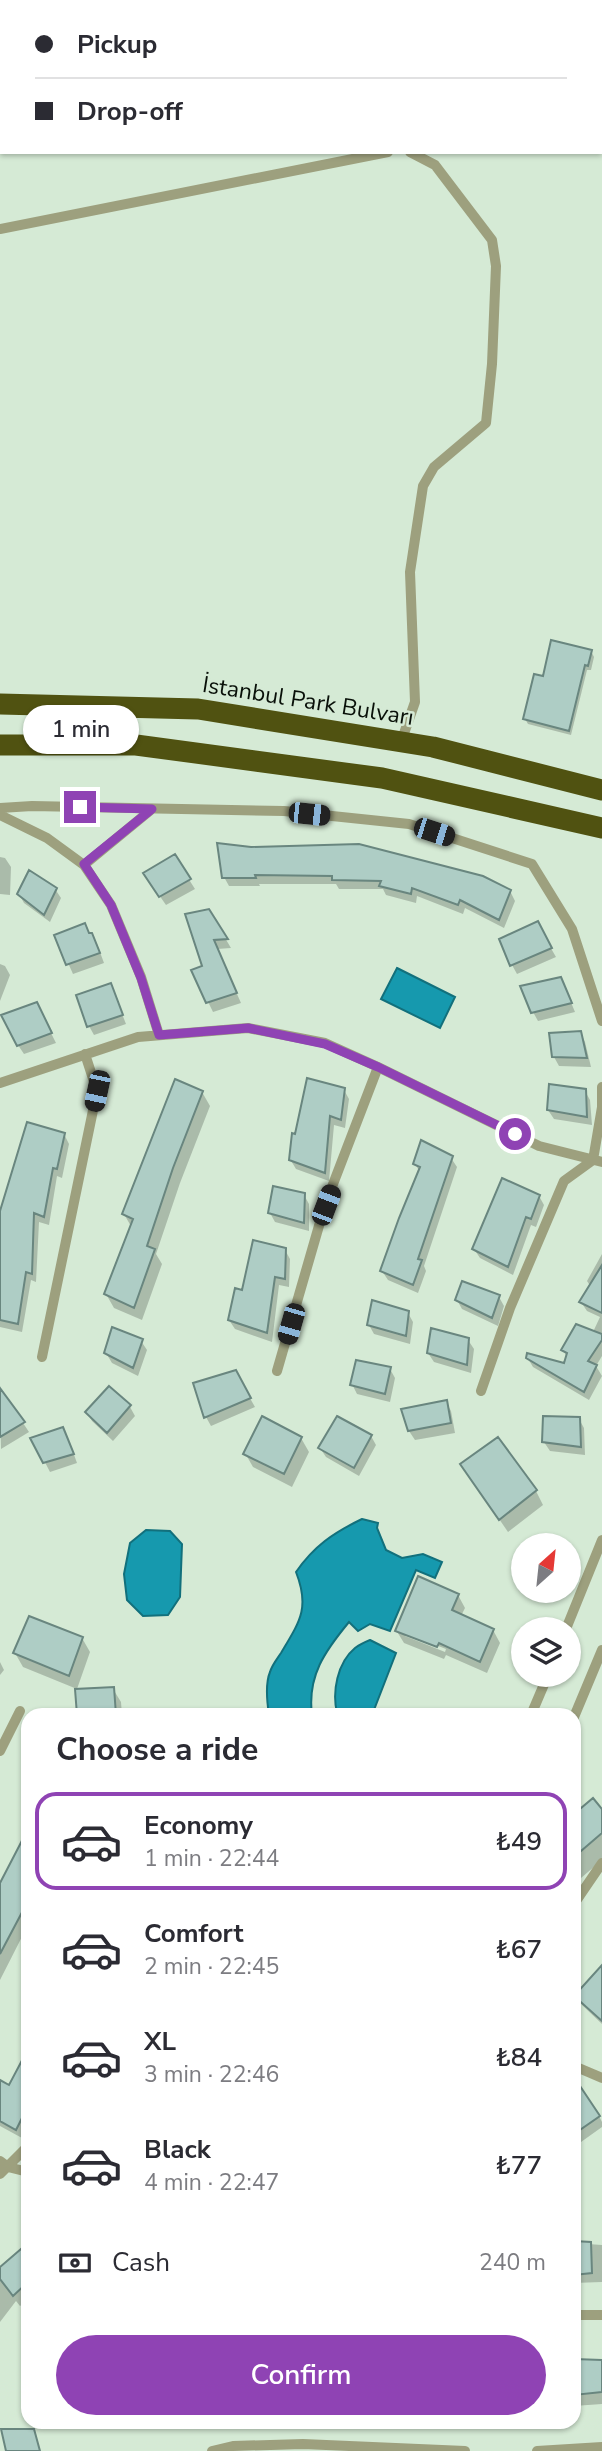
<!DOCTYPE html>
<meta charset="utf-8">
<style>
body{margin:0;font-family:"Nunito Sans",sans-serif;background:#f7f7f7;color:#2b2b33;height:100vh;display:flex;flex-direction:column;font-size:26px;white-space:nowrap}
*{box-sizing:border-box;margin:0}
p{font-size:23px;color:#7c7c81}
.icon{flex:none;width:38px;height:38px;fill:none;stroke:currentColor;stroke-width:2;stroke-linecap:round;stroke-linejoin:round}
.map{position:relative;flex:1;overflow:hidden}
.side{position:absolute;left:21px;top:1708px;width:560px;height:721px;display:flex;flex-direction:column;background:#fff;border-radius:21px;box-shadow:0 2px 5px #0004}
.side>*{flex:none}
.hud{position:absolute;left:0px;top:0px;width:602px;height:154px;box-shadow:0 2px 5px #0004;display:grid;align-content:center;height:154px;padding:0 35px;background:#fff}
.needle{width:46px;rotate:27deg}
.buttons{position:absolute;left:511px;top:1533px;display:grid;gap:14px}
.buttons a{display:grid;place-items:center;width:70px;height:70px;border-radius:50%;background:#fff;box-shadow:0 2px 5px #0004;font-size:35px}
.end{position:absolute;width:32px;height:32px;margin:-16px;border:9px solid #8f43b4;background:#fff;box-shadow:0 0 0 4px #fff}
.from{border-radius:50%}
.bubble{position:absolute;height:49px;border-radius:24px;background:#fff;box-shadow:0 2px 5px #0004;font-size:23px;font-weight:600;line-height:49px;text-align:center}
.car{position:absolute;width:21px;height:42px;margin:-21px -10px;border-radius:9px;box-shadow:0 0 5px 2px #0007;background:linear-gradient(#222 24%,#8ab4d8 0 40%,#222 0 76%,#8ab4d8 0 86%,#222 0)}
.hud b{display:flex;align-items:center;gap:24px;height:66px;font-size:26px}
.hud b+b{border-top:2px solid #e1e1e2}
.hud i{width:18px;height:18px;background:#2b2b33}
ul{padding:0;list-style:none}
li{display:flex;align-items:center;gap:21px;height:98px;margin:0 14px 10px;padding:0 21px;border:4px solid transparent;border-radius:21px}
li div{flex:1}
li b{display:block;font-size:26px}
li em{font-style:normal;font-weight:600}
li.active{border-color:#8f43b4}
li>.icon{width:63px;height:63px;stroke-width:1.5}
h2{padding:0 35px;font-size:32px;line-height:84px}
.pay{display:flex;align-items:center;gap:18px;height:77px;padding:0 35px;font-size:26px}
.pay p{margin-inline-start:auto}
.button{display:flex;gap:14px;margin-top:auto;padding:14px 35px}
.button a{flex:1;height:80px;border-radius:42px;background:#8f43b4;color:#fff;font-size:28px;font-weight:600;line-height:80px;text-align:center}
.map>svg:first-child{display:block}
.water{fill:#1699ae;stroke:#12707c;stroke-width:2}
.shadow{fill:#0003;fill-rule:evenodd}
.building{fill:#aecdc5;stroke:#69867f;stroke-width:2}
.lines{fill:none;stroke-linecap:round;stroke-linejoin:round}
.lane{stroke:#9da07e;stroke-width:10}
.highway{stroke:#505211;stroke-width:21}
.route{stroke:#8f43b4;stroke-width:9}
.labels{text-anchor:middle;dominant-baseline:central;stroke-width:5;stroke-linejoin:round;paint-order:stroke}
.street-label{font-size:23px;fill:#091009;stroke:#d5ead5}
</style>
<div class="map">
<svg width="602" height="2451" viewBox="0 0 602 2451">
<rect width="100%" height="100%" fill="#d5ead5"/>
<path class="water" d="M397,968l58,29 -15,31 -59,-29z
M362,1519l16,4 -1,5 9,22 16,8 21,-4 19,8 -7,16 -19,-8 -26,61 -20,-7 -12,7 -9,-9c-24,29 -42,54 -37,93h-43c-2,-13 -4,-31 1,-43 2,-7 7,-13 11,-19 19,-32 29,-45 15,-81 18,-26 37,-39 66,-53z
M146,1530l24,1 12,13 -2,53 -12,18 -25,1 -16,-16 -3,-26 6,-31z
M370,1640l26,13 -24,62h-31l-4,-2c-5,-21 0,-50 18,-65 4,-3 10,-6 15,-8z"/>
<path class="shadow" d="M591,651l3,6 -3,13h-4l-16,65 -43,-11 -3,-5 19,-41z
M219,845l291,46 5,10 -11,27 -39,-20 -2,6 -46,-18 -1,7 -30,-8 -3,-6h-44l-3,-5h-77l1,2h-31l-5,-9z
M174,856l21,33 -29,16 -16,-23z
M0,857l5,1 6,9 -1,28 -10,-1z
M55,889l6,9 -11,24 -26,-19 -5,-9z
M209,911l22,37 -14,1 24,54 -28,9 -20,-41 12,-4z
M537,924l19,33 -39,17 -5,-9z
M85,925l12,19 7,19 -31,11 -17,-38z
M0,964l5,2 5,9 -10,26z
M111,986l15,38 -32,11 -5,-9z
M565,988l10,24 -37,9 -5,-9z
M41,1013l15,30 -32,11 -6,-9z
M580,1032l5,10 6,25 -32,-1 -5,-9z
M344,1090l5,9 -4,29 -11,-3 -5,56 -33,-12 -6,-10 7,-23z
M585,1091l5,9 2,25 -38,-6 -6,-9z
M202,1092l8,14 -30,77 -24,71 6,10 -20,56 -28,-12 -8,-14 26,-66 -8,-14z
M64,1134l5,10 -7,34 -5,-2 -8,49 -10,-3 -3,60 -5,-2 -9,52 -22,-5v-100z
M451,1158l6,9 -33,99 2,5 -8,22 -30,-13 -6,-9 38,-99 -5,-8z
M304,1195l5,9v27l-34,-9 -5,-9z
M539,1196l5,9 -8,22 -5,-2 -18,50 -33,-17 -6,-9z
M285,1250l5,9 -1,28 -10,-2 -7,57 -37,-13 -6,-9 14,-28z
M602,1254v102l-6,10 6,10 -13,24 -56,-33 -6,-10 38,8 2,-8 -4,-7 30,-18 7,-15 -13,-6 -6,-9 10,-15 -4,-6z
M499,1297l5,9 -6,20 -36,-17 -5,-9z
M408,1313l5,9 -3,22 -36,-10 -5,-9z
M468,1340l6,9 -3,24 -37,-11 -6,-9z
M141,1341l6,9 -9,26 -26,-13 -6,-10z
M390,1369l5,9 -5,24 -33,-8 -5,-10z
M235,1372l20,35 -44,19 -5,-9z
M109,1389l21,18 5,9 -22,25 -21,-20 -5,-9z
M446,1402l5,9 4,22 -40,7 -6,-9z
M0,1403l23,20 6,9 -28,17z
M579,1419l5,9 1,27 -35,-4 -6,-9z
M371,1436l5,9 -17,31 -33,-19 -6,-9z
M68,1438l9,25 -27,9 -17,-33z
M301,1438l8,14 -17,35 -39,-20 -8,-14z
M471,1478l65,13 7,14 -35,27z
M458,1595l7,13 -4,8 32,14 7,13 -13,30 -41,-18 -2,4 -40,-16 -8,-13zM405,1633l41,16 -1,3 -40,-16z
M82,1638l8,14 -13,37 -54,-22 -8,-14z
M0,1662l4,8 -4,5z
M113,1689l8,13 1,13h-43z
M602,1812v48l-28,24v-68z
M28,1834v91l-28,55v-93z
M602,1978v46l-20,-19 -6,-9z
M28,2053v72l-6,13 -22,-12v-42l10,3z
M574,2095l25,21 3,6v5l-28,20z
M574,2243l28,2v37l-28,1z
M28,2246v54l-8,6 -4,-5 -16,21v-53z
M574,2361h28v43l-28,2z
M28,2367v29l-6,-9z"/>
<path class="building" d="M551,640l41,10 -4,16 -3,-1 -16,66 -46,-12 11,-45 9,2z
M217,843l34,4 108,-3 124,32 28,14 -12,30 -39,-20 -2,5 -46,-17 -1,6 -32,-8 2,-5 -49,-1v-4l-77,-1 1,3h-34z
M175,854l16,25 -32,18 -16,-24z
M29,870l28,18 -13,27 -27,-21z
M209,909l19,30 -14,1 23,53 -31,10 -15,-33 11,-4 -17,-52z
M538,921l14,27 -42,18 -11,-27z
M85,923l4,10h3l8,20 -34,12 -12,-30z
M561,977l11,26 -41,10 -11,-27z
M111,983l12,32 -36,12 -11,-32z
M37,1002l15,31 -35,13 -16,-31z
M581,1031l6,27 -35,-1 -3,-24z
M307,1078l38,10 -4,32 -11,-4 -5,57 -36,-13 3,-27 3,1z
M175,1079l28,12 -30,77 -26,78 8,3 -21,59 -30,-14 29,-75 -11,-5z
M549,1084l37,5 1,28 -40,-7z
M27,1122l38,11 -8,36 -4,-1 -9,49 -10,-4 -2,61 -6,-2 -8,52 -18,-4v-109z
M421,1140l32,16 -35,103 4,1 -9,25 -33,-14 19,-53 21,-51 -7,-3z
M502,1178l38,17 -9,24 -5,-2 -18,50 -36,-18z
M273,1186l32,7 -1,30 -36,-10z
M253,1240l33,8 -1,31 -10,-2 -8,56 -39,-13 7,-32 7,2z
M602,1265v48l-23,-11z
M462,1281l38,14 -8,23 -37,-18z
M372,1300l37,11 -3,25 -39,-11z
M576,1324l26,10v6l-14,21 9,4 -13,27 -58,-34 1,-5 37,10 3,-10 -6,-3z
M112,1327l31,12 -10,29 -29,-15z
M431,1328l38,10 -2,27 -40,-12z
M356,1360l35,7 -6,27 -35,-9z
M236,1370l15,28 -47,20 -11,-35z
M109,1386l22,19 -24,28 -22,-21z
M0,1388l25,34 -25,15z
M447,1400l4,23 -43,8 -7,-22z
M262,1416l40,21 -18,37 -41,-20z
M337,1416l35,19 -18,33 -36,-20z
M543,1416l37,1 1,30 -39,-5z
M63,1427l11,27 -31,9 -13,-25z
M498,1437l39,53 -38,30 -39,-56z
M418,1576l41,18 -7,16 42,19 -14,33 -41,-19 -2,4 -42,-16z
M29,1616l54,21 -14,39 -56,-23z
M114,1687l2,28h-39l-2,-26z
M593,1798l9,11v24l-28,24v-43z
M28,1829v72l-28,53v-71z
M602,1965v56l-28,-25z
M28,2049v57l-12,24 -16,-9v-41l9,5z
M574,2077l26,39 -26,18z
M574,2241l17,1 1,31 -18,2z
M28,2243v39l-15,14 -13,-17v-12z
M574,2359l28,1v32l-28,3z
M1,2429h33l6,22h-34z"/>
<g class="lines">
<path class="lane" d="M0,229l388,-77
M401,742l14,-40 -5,-130 13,-86 11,-19 52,-44 6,-59 4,-98 -4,-26 -57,-75 -25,-13
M0,808l32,-2 252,5 125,13 123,40 40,65 30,92
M0,815l47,23 37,27 27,40 30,72 18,58
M84,865l68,-56
M0,1083l138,-46 110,-9 77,15 53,24 161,79 63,16
M42,1357l55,-266 -12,-37
M277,1371l48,-166 53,-138
M481,1391l29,-83 54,-127 29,-21 9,-53v-20
M566,1629l36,-89
M531,1715l17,-40
M574,1717l28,-67
M0,1751l20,-40
M574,1904l28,-41
M574,2066l28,12
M0,2161l8,6 20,5
M0,2174l28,-28
M574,2315h28
M212,2451l21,-5 70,-2 162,7
M537,2451l65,-4"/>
<path class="highway" d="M0,704l198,5 235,38 169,43
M0,745h136l246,33 220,50"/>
</g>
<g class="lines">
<path class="route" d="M80,807l72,2 -68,55 27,41 30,73 18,57 89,-7 77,16 53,23 137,67"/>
</g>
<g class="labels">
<g class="street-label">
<text transform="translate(308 701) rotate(9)">İstanbul Park Bulvarı</text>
</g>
</g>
</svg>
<div class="buttons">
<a><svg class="needle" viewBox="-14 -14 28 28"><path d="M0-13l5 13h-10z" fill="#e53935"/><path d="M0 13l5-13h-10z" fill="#7c7c81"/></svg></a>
<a><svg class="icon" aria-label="layers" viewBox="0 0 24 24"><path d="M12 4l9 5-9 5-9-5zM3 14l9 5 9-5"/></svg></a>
</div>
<i class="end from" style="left:515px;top:1134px"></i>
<i class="end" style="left:80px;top:807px"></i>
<div class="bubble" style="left:23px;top:705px;width:116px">1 min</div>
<i class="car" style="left:309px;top:814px;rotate:96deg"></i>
<i class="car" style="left:434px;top:832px;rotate:108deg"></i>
<i class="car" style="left:97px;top:1091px;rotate:192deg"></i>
<i class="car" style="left:326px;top:1205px;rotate:21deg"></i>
<i class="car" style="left:291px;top:1324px;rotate:196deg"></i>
<div class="hud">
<b><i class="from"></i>Pickup</b>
<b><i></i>Drop-off</b>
</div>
<section class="side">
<h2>Choose a ride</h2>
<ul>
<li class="active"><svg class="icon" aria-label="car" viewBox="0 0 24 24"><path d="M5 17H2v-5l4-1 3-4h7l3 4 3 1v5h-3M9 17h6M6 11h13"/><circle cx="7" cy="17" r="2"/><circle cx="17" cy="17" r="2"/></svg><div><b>Economy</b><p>1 min · 22:44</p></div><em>₺49</em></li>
<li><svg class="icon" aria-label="car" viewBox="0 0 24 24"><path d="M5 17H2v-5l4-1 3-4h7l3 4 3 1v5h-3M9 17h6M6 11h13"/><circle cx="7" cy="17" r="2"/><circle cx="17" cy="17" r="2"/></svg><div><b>Comfort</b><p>2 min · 22:45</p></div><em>₺67</em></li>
<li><svg class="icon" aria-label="car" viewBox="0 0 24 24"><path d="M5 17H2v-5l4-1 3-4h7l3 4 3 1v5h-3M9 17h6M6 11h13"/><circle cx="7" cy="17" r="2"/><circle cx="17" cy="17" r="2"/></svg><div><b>XL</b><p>3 min · 22:46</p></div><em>₺84</em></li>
<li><svg class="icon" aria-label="car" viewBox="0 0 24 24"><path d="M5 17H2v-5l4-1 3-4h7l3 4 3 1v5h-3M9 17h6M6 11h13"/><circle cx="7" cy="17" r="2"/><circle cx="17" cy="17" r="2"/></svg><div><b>Black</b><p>4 min · 22:47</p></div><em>₺77</em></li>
</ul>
<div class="pay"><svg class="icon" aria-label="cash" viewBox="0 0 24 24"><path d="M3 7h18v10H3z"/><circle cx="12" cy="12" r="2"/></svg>Cash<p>240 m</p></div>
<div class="button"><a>Confirm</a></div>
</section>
</div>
